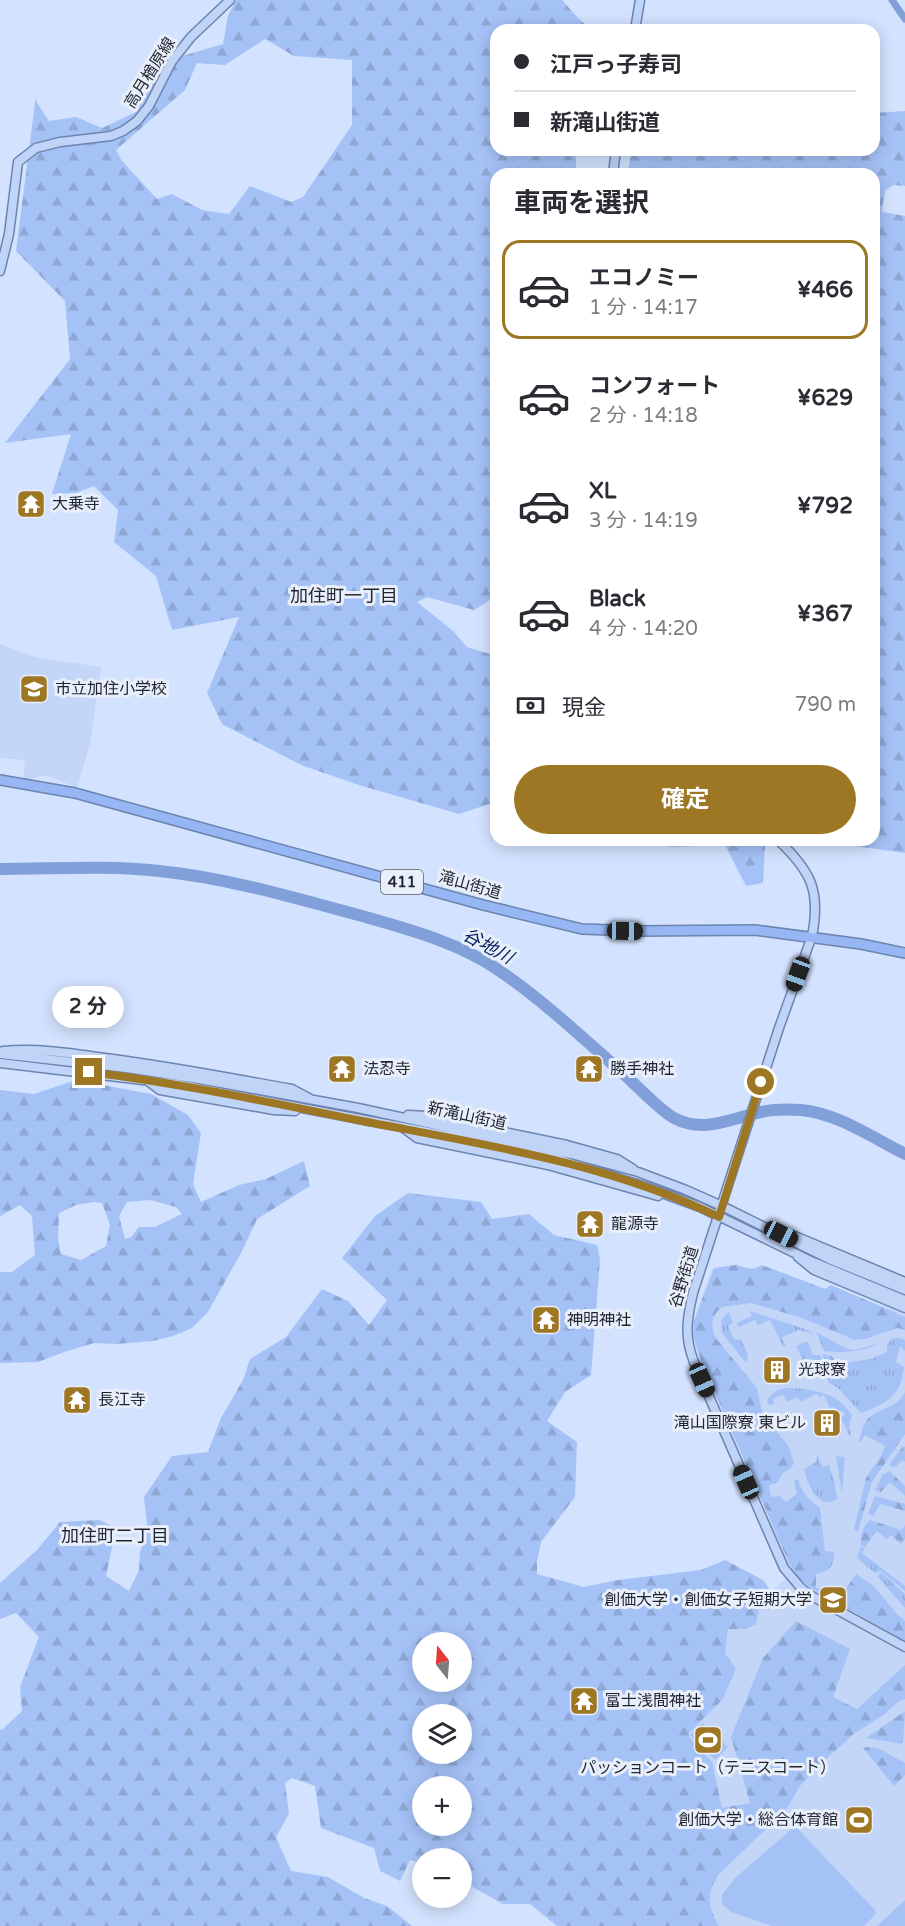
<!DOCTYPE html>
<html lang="ja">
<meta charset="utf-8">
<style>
body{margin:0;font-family:"Varela Round","Noto Sans JP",sans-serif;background:#f7f7f7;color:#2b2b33;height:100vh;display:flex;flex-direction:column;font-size:22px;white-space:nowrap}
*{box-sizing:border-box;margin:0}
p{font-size:20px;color:#7c7c81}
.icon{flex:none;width:33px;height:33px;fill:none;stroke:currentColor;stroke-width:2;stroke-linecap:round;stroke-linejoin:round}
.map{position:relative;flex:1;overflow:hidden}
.panel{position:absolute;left:490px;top:168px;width:390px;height:678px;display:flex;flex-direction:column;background:#fff;border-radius:18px;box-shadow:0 3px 15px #0003}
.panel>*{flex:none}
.hud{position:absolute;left:490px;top:24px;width:390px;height:132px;border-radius:18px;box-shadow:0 3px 15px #0003;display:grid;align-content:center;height:132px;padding:0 24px;background:#fff}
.needle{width:39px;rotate:343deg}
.buttons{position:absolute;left:412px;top:1632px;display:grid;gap:12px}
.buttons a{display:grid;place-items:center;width:60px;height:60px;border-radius:50%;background:#fff;box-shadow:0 3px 15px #0003;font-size:30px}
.end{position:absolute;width:27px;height:27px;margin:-14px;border:8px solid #9e7724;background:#fff;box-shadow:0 0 0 3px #fff}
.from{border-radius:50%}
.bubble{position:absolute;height:42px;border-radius:21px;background:#fff;box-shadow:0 3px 15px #0003;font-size:20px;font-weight:700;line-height:42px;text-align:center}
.car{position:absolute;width:18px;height:36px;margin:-18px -9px;border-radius:8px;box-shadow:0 0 4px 2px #0007;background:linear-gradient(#222 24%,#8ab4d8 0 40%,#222 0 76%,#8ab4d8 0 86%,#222 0)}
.hud b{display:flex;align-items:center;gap:21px;height:57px;font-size:22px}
.hud b+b{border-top:2px solid #e1e1e2}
.hud i{width:15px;height:15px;background:#2b2b33}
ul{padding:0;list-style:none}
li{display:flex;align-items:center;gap:18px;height:99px;margin:0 12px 9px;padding:0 12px;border:3px solid transparent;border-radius:18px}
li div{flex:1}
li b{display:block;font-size:22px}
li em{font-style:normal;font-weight:700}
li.selected{border-color:#9e7724}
li>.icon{width:54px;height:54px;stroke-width:1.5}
h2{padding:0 24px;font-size:27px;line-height:72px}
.pay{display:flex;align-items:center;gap:15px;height:66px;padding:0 24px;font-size:22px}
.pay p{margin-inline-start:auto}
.primary-button{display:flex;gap:12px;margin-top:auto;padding:12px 24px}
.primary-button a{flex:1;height:69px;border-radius:36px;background:#9e7724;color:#fff;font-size:24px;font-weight:700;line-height:69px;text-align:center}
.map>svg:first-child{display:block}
.built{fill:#c3d6f8}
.grass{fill:url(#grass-tufts)}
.forest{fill:url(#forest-firs);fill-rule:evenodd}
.pitch{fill:#a5c2f7}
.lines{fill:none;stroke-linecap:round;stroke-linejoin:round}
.canal{stroke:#81a0d9;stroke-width:7}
.river{stroke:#81a0d9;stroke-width:12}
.major-casing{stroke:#6c84ae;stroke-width:11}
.highway-casing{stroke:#6c84ae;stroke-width:12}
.major{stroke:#c0d4f8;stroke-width:8}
.highway{stroke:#96b7f3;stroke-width:9}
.route{stroke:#9e7724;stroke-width:8}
.labels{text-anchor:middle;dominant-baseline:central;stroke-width:6;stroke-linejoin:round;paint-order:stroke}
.shield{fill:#e9effa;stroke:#5c616b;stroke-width:1.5}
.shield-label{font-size:15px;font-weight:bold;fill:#1f242e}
.street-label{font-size:16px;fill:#1f242e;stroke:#e9effa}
.poi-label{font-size:16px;fill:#1f242e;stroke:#e9effa;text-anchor:start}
.neighbourhood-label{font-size:18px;fill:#1f242e;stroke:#e9effa}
.water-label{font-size:18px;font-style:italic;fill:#042365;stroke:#e9effa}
</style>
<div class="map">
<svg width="905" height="1926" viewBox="0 0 905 1926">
<defs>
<pattern id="grass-tufts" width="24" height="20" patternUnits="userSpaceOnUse" patternTransform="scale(1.5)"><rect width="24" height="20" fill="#a5c2f7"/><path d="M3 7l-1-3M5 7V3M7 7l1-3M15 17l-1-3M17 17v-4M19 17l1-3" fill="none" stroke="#8ea7d4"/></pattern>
<pattern id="forest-firs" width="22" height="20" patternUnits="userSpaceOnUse" patternTransform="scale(1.5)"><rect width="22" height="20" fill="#a5c2f7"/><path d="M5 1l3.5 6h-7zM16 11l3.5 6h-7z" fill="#8ea7d4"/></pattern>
</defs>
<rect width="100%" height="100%" fill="#d3e2fe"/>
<path class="built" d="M0,644l35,13 66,10 -11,77 -13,44 -25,-11 -11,-1 -18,5 2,-21 -25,-2z
M736,1264l94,32 7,-7 6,2 62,23v612h-190l-53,-189 66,-109 66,-56 -6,-9 -89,-205 -6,-20 -1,-14 20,-55 6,1z"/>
<path class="grass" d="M750,1311l61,20 5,13 -5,-11 -12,-3 -17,7 3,8 -2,1 -13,-26 -12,5 -3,-5 -16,7 -2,-4 15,-7z
M729,1312l4,11 -5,3 6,13 7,1 7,14 -2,9 -24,-30 -1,-13z
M816,1332l31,17 7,1 28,-7c-19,8 -38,11 -58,8z
M892,1338h8l5,2v11l-5,-5 -4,16 8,5c-3,30 -17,35 -42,46l-3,-2 -20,-22 -11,-7 -1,-16 -5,-12 10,2 5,8 34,-5 16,-7v-7z
M807,1341l6,14h7c4,8 7,14 4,23l-7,-4 -16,-2 -3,3 -2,-4 9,-7 -9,-18z
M787,1388c15,0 35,3 48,10 7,4 12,11 17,17l-3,11 2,8 -2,1 -8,-17 4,-3 -2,-4 -5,1 -4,-5 -4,1 -6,-13 -5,2 -2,-3 -17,8 -3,-5 -10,5 -4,-8 -10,5 1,5 -5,1 -2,-4c5,-9 10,-12 20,-13z
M822,1454l-4,3 4,10 7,-2 5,15 3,19c-19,13 -30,-17 -33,-30l13,-8 -1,-4z
M836,1456l9,1 -3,36z
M861,1547l4,1 -3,5 43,33v5l-24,-20 -6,2 -17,-14 -1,-2z
M880,1573h2l23,21v14l-28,-32z"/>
<path class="forest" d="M236,0h326l15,17 14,13h-95v120h80v24h-80v369l-3,11 -3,46 -16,10 -47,-13 -10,5 36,29 14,16 29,9v149l-7,-1 -30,10 -100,-29 -58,-20 -79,-41 -15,-31 32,-76 -67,13 -16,-54 -42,-34 4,-32 -24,-24 -18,7 -24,1 19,-60 -66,9 65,-84 -5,-58 -49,-50 20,-156v6l13,20 27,-4 26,11 32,-15 35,-53 54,-16 5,-28zM265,39l29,17 58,4v65l-49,72 -12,5 -41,-16 -21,28 -27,-4 -30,-16 -15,5 -35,-38 -6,-11 69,-60 12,-27 28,2z
M905,111v75l-12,-1 -8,6 -3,19 1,2 22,4v637l-50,-7 -8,-6h27v-666h-246l3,-24h243l1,-37z
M640,840h121l4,4 -2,39 -17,3 -21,-41 -53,2z
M76,1080l75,14 37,21 13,18 -8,51 8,18 38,-17 27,-6 38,-18 6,25 -53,33 -16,34 -33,59 -16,16 -19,8 -20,5 -36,3 -23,-1 -30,9 -26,10 -38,1v-91h12l23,-17 -3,-39 -12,-11 -18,10 -2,2v-127l34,4zM150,1200l26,7 6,7 -27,13h-16l-8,10 -6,2 -6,-23 8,-14zM94,1202l8,1 8,22 -4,21 -25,14 -20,-6 -3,-15 1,-26 17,-8z
M408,1193l73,9 11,17 37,-5 25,21 43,10 3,15 -9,115 -26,17 -18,29 30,21 -2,55 -34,45 -4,20v12l47,13 34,-7 83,-10 24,-10 38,20 10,14 -14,14 -3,16 -10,5h-18l-3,24 11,16 -13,30 -34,34v4l23,25 10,46 28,-5 -19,-66 32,-79 33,-37 54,28 -17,48 24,12 48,-44v34l-6,2 -14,13 -30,19 -29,26 -26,27 -14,24 -68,65c-12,20 -10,31 1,51h-162l-27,-22h-27l-41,-23v-23h-39v6l-13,-4 -10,21 -20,-10 -6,-23 -53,-20 -6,-42 -23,-8 -7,5 4,31 -13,23 15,34 37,6 36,21 23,8 25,20h-412v-197l2,1 20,-19 -2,-24 19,-50 -23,-24 -16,6v-36l37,-33 23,-28 39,-2 17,8 -10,48 23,15 10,-21 1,-17 7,-29 -3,-27 28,-41 36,-4 13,-34 22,-38 7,-21 36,-22 36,-48 26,12 21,24 18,-25 -45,-42 33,-42zM423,1642h39v40h-39zM423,1714h39v40h-39zM423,1786h39v40h-39z
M735,1265c9,2 19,7 26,0l25,9 39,15 6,-4 74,32v13l-8,-2 -32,11 -10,1 -53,-22 -51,-15 -29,4c-11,9 -11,17 -7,30l42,51 6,28 25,29 6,18 -3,5 -8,5 -6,10 -8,2 2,12 9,-1 6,6 11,-8 -3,-13 4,-1c4,13 11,20 22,28l5,43 9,1c0,14 -4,19 -18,22v14l11,1 6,8 13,-8 10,-15 18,12 22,27 9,8v20l-94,-53 -12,-10 -10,-15 -89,-205 -6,-20 -1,-14 21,-56z
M905,1392v42l-33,48 -14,50 -4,-3 12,-51 15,-22 4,-10 -20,-11 -5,8 -1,-1c2,-7 3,-16 8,-22 11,-13 31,-11 38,-28z
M903,1446l2,1v15l-2,-2 -9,8 -5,-3z
M890,1471l15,15v10l-15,-14 -9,10 -6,-2 8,-16z
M875,1496l30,8v7l-25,-7 -7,12 -5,-2z
M870,1520l31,10 4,-5v14l-4,5 -10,-9 -4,4 -10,-8 -12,16 -4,-1c-1,-9 2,-21 9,-26z
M905,1712l-2,32 -37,-6 35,-24z
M866,1747l12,1 27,15v12l-11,11 -31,-38z"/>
<path class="pitch" d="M703,1723l25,24 -13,13 -25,-25z
M795,1826l79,83 2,3 -2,4 -10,10h-92l-41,-14 -9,-8v-9l13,-17z
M905,1900v26h-28z"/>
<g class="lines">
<path class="canal" d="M892,0l13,19"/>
<path class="river" d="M0,869c53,0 106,-4 159,2 69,7 136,27 203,45 46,13 98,27 138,55 45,31 85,69 126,105 12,11 35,35 48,42 30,16 58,0 87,-6 13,-3 27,-3 40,-2 36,3 72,28 104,44"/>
<g class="major-casing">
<path id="major" d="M635,30l5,-30
M613,174l3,-24
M0,271l9,-37 9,-72 18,-14 24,-6 51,-6 12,-5 14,-10 12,-15 23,-45 19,-24 39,-37
M778,840c33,31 43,51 34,96l-33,92 -86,265c-6,25 -9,44 1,69l90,206 17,20 9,7 95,52
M3,1051c35,-3 68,2 102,7 63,8 125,20 187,31l17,9
M0,1054l126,14 73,11 159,29 213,46 67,18 48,18 36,16 107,53 76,31
M0,1063l176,21 310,59 74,17 83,26 57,21 113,55 92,38
M148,1081l12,9 114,20 21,1
M408,1115l19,1 140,29 50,14 16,10
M405,1129l12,9 131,27 110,31
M790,1234l115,48
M798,1257l16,13 91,38"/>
</g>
<g class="highway-casing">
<path id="highway" d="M0,780l75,13 408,112 99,24 56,2 117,-1 106,14 44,9"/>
</g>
<use href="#major" class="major"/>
<use href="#highway" class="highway"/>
</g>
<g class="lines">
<path class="route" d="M89,1072c90,11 179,30 268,48 123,24 248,42 362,97l42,-135"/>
</g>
<defs>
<g id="temple-square" transform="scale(1.5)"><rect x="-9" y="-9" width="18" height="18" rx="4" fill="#9e7724" stroke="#e9effa"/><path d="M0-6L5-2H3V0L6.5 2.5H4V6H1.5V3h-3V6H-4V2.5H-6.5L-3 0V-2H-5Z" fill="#fff"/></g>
<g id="school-square" transform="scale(1.5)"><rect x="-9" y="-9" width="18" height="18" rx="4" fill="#9e7724" stroke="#e9effa"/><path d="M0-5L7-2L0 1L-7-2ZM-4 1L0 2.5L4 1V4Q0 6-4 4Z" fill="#fff"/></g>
<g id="building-square" transform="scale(1.5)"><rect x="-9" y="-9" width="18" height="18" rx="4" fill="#9e7724" stroke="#e9effa"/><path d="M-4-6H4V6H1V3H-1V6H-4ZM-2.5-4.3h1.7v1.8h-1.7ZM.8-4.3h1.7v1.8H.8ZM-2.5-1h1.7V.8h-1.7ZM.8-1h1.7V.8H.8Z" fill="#fff"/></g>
<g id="university-square" transform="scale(1.5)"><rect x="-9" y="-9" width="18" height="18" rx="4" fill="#9e7724" stroke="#e9effa"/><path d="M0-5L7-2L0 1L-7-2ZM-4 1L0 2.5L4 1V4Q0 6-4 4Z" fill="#fff"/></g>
<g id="stadium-square" transform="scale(1.5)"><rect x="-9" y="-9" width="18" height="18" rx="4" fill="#9e7724" stroke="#e9effa"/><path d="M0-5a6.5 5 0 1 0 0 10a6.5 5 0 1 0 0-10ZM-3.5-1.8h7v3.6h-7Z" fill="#fff"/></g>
</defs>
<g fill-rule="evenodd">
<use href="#temple-square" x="31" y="504"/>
<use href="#school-square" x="34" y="689"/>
<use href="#temple-square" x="342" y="1069"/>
<use href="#temple-square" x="589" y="1069"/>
<use href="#temple-square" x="590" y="1224"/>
<use href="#temple-square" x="546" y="1320"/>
<use href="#building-square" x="777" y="1370"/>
<use href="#temple-square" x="77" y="1400"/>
<use href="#building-square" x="827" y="1423"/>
<use href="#university-square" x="833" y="1600"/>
<use href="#temple-square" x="584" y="1701"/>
<use href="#stadium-square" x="708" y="1740"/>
<use href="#stadium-square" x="859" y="1820"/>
</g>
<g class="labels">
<rect class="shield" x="381" y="870" width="42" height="24" rx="4.5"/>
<g class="shield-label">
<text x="402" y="882">411</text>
</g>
<g class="street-label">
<text transform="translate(150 73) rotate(-58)">高月楢原線</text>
<text transform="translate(470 885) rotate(16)">滝山街道</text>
<text transform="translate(467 1116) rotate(12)">新滝山街道</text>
<text transform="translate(684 1277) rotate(-73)">谷野街道</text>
</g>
<g class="poi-label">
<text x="52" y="504">大乗寺</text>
<text x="55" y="689">市立加住小学校</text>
<text x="363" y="1069">法忍寺</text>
<text x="610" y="1069">勝手神社</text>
<text x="611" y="1224">龍源寺</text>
<text x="567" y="1320">神明神社</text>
<text x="798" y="1370">光球寮</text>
<text x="98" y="1400">長江寺</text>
<text x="806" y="1423" text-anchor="end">滝山国際寮 東ビル</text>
<text x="812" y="1600" text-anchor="end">創価大学・創価女子短期大学</text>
<text x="605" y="1701">富士浅間神社</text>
<text x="708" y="1768" text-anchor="middle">パッションコート（テニスコート）</text>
<text x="838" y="1820" text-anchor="end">創価大学・総合体育館</text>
</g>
<g class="neighbourhood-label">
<text x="344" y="596">加住町一丁目</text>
<text x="115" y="1536">加住町二丁目</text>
</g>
<g class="water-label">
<text transform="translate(488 946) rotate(29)">谷地川</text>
</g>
</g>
</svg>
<div class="buttons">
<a><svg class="needle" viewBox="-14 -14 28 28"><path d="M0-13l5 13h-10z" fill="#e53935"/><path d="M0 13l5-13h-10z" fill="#7c7c81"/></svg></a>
<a><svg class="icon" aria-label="layers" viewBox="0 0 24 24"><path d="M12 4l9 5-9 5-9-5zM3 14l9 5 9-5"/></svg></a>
<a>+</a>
<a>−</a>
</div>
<i class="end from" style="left:761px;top:1082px"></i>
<i class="end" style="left:89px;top:1072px"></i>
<div class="bubble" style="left:52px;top:986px;width:72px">2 分</div>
<i class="car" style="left:625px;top:931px;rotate:91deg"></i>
<i class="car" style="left:798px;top:974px;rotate:200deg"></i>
<i class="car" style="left:781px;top:1234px;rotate:117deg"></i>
<i class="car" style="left:702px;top:1380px;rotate:156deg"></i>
<i class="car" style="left:746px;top:1482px;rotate:336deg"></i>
<div class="hud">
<b><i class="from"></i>江戸っ子寿司</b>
<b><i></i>新滝山街道</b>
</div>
<section class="panel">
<h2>車両を選択</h2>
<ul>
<li class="selected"><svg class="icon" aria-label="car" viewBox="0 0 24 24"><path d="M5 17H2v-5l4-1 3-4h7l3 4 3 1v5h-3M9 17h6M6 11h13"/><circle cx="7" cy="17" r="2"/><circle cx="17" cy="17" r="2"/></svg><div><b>エコノミー</b><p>1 分 · 14:17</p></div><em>¥466</em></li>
<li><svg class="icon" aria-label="car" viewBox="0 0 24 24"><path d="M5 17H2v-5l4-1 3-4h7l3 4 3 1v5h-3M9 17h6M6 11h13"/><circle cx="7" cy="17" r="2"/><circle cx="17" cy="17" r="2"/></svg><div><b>コンフォート</b><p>2 分 · 14:18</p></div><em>¥629</em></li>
<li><svg class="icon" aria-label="car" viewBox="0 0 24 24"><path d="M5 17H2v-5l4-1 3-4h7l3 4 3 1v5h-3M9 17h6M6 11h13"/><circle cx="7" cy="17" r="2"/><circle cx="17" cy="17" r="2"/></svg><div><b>XL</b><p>3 分 · 14:19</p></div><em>¥792</em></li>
<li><svg class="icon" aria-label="car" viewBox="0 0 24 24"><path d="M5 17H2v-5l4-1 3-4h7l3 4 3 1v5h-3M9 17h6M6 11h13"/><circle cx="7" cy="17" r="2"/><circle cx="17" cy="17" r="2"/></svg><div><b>Black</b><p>4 分 · 14:20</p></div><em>¥367</em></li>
</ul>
<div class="pay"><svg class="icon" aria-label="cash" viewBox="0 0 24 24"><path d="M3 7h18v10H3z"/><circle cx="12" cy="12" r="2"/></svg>現金<p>790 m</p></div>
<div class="primary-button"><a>確定</a></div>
</section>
</div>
